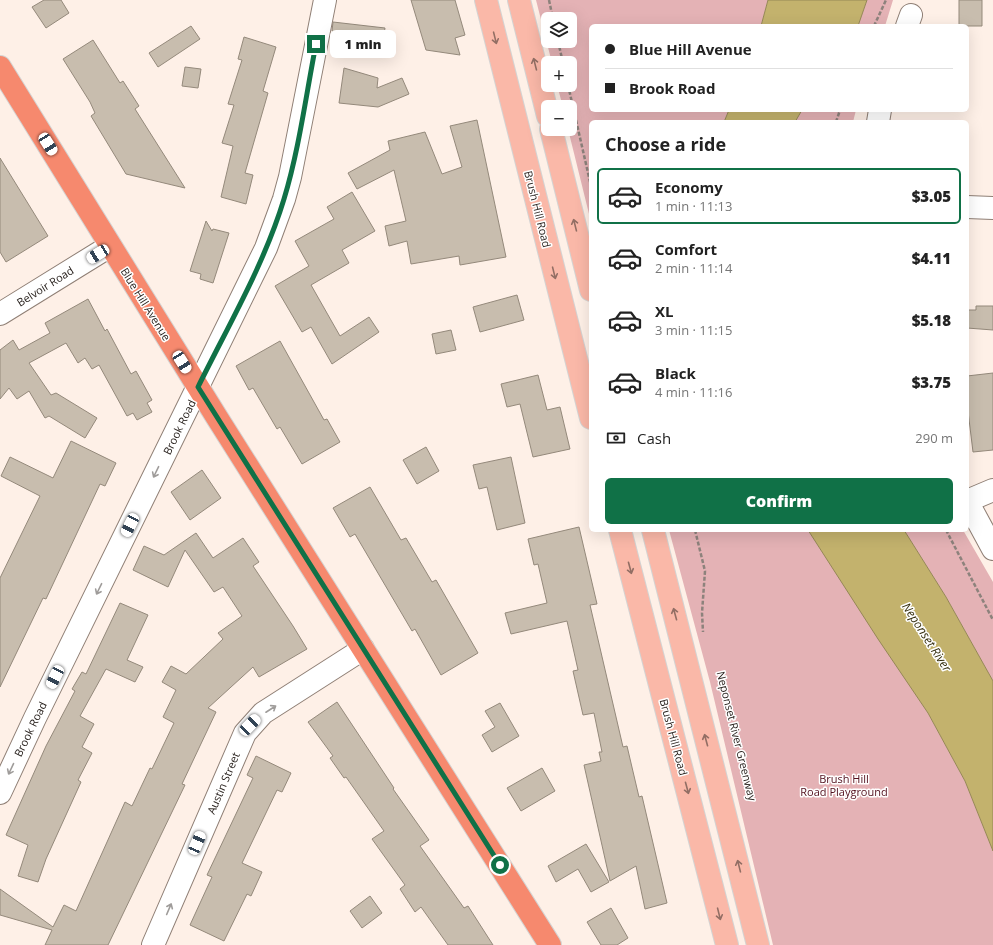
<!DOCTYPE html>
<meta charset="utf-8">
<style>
body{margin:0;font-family:"Open Sans",sans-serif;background:#f2f2f2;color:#222;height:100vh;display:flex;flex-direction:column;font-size:15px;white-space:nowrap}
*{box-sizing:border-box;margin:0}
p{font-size:13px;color:#767676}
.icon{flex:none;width:22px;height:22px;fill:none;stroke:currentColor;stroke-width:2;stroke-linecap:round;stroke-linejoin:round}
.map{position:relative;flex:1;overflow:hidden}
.sheet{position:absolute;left:589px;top:120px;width:380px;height:412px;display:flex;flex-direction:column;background:#fff;border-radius:6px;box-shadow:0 4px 16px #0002}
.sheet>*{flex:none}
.hud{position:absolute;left:589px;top:24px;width:380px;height:88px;border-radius:6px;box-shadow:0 4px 16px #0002;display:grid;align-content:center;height:88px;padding:0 16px;background:#fff}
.tools{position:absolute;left:541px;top:12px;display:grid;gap:8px}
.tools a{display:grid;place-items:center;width:36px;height:36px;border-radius:6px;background:#fff;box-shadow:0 4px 16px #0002;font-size:20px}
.end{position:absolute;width:18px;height:18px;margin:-9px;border:5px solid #107147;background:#fff;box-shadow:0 0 0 2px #fff}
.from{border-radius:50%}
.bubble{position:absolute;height:28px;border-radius:6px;background:#fff;box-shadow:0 4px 16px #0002;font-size:13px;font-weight:800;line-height:28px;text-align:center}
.car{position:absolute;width:12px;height:24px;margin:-12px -6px;border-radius:5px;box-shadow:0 0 3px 1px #0007;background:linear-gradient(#fff 24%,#345 0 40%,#fff 0 76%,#345 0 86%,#fff 0)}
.hud b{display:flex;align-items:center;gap:14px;height:38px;font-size:15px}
.hud b+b{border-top:1px solid #e0e0e0}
.hud i{width:10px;height:10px;background:#222}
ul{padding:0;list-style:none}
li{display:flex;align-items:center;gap:12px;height:56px;margin:0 8px 6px;padding:0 8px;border:2px solid transparent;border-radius:6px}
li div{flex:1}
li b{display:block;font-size:15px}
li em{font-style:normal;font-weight:800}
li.on{border-color:#107147}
li>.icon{width:36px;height:36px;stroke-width:1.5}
h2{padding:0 16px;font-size:18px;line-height:48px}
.pay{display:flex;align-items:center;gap:10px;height:44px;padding:0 16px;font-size:15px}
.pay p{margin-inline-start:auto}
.cta{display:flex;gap:8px;margin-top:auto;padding:8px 16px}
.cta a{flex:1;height:46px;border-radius:6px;background:#107147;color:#fff;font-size:16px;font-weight:800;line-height:46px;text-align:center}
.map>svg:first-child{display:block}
.green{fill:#e4b2b5;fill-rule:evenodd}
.water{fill:#c3b26d;stroke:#958756}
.building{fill:#c8bdae;stroke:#94897b}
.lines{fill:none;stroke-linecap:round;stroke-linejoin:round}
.minor-casing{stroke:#8f7f75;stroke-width:24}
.major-casing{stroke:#d4d3d2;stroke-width:24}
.highway-casing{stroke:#d4d3d2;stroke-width:24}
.path{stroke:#8d827c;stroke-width:2.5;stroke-dasharray:4 2;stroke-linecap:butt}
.minor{stroke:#fff;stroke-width:22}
.major{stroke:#fab8a8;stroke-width:22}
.highway{stroke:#f6896e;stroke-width:22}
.oneway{stroke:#926e64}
.oneway2{stroke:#9f9c9a}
.route{stroke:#107147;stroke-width:5}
.labels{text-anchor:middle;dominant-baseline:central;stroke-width:3;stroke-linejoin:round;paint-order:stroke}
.street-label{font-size:11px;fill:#2a231f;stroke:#fff}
.park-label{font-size:11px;fill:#520f1d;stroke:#fff}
.water-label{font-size:12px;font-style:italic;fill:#362f0f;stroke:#fff}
</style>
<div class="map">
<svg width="993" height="945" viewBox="0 0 993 945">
<rect width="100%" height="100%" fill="#fef0e7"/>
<path class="green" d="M536,0h232l-7,26h-170v84h138l-5,12h-133v100l-23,-93h2v-22h-7l-6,-22h13v-22h-18zM548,19h22v22h-22z
M867,0h26l-8,26h-27z
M802,110h54l-3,12h-58z
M669,530h139l120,183 37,68 28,70v94h-220l-63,-263z
M904,530h59l30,52v99l-47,-84z"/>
<path class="water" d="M768,0h99l-9,26h-97z
M729,110h73l-7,12h-71z
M808,530h96l42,67 47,84v170l-28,-70 -37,-68 -50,-74z"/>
<path class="building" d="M44,0h17l8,13 -23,15 -14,-21z
M411,0h44l10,35 -10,3 5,17 -34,-5z
M959,0h23v26h-23z
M333,22l52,6 -3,19 -50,-16z
M191,26l9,13 -42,28 -9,-14z
M244,37l32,10 -13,44 5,2 -23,80 8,2 -7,29 -25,-7 12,-51 -11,-3 12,-38 -6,-1 14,-44 -4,-1z
M93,40l27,43 3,-2 16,25 -4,3 50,79 -59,-14 -35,-58 4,-3 -5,-11 -27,-43z
M185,67l16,2 -3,19 -16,-2z
M344,68l34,10 -1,10 25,-10 7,16 -31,13 -39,-4z
M477,120l29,137 -46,8 -1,-9 -48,8 -4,-23 -18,5 -4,-20 21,-5 -12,-51 -37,19 -9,-16 42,-23 -2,-9 37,-9 17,42 20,-7 -12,-41z
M0,158l48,78 -42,26 -6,-10z
M352,192l23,39 -33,19 7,13 -38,22 29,51 29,-19 10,15 -47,32 -21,-37 -9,5 -27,-46 34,-20 -14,-25 39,-22 -7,-12z
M206,221l6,10 1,-2 16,4 -16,50 -13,-4 1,-5 -11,-3z
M517,295l7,25 -44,12 -7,-25z
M88,299l17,32 2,-2 24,45 5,-3 16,29 -5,3 5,9 -15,8 -4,-7 -6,3 -28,-51 -7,4 -7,-11 -7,5 -12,-20 -37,20 22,32 5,-2 41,25 -12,20 -36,-22 -4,2 -16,-27 -12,8 -8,-11 -9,11v-49l13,-10 6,10 31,-17 -5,-10z
M976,306h17v24l-26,-2v-18h9z
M451,330l5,20 -20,4 -4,-20z
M280,341l44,79 3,-1 13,23 -38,22 -22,-37 -3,2 -24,-41 -4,2 -13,-24z
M993,373v77l-20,2 -6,-49v-27z
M538,375l9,35 13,-3 10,42 -37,8 -13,-53 -13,3 -6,-23z
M71,441l45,22 -11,23 -5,-2 -54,115 -3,-1 -43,89v-109l40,-82 -39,-20 9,-19 43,21z
M426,447l13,24 -22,13 -14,-24z
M511,457l14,66 -28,7 -10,-43 -8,2 -6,-24z
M202,470l19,28 -31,22 -19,-28z
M370,487l31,53 5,-2 26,44 4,-2 42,73 -37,22 -26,-46 -3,2 -57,-97 -5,3 -17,-29z
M579,527l18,77 -7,1 33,142 4,-1 12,51 3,-1 25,107 -22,6 -9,-43 -26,15 -26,-116 17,-4 -2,-9h3l-8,-39 -11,2 -10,-44 5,-1 -11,-49 -56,13 -6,-21 42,-10 -9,-39 -4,1 -6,-26z
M196,533l17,25 30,-20 16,24 -6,4 40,60 14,23 -48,28 -6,-10 -45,41 8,4 -34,72 3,1 -77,160h-63l7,-15 -52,-15v-26l53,38 11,-22 12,6 49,-109 7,4 18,-38 2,1 22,-46 -11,-6 13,-27 -14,-8 9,-16 15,8 37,-35 -5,-6 24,-17 -19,-29 -9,5 -29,-42 -17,37 -35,-17 11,-24 20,9z
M120,603l28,12 -21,45 16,7 -8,15 -29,-13 -26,47 14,8 -12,23 10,6 -14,27 3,2 -35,77 -8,23 -20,-6 10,-31 -22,-10 40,-89 29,-55 -3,-2 10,-17 4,2z
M337,702l57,86 -1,1 36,51 -9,6 44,62 4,-2 25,39h-45l-27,-38 -6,5 -15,-23 5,-4 -33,-46 12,-8 -38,-54 -2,1 -14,-20 3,-2 -25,-34z
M500,703l19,33 -27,16 -10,-17 13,-8 -10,-16z
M256,756l35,17 -9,19 -5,-2 -35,73 20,9 -11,24 -4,-2 -23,47 -34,-16 22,-48 -5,-2 46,-97 -6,-3z
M542,768l13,23 -34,20 -14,-23z
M586,844l23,38 -18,10 -13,-23 -22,13 -8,-16z
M370,896l12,17 -20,15 -12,-17z
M611,908l17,30 -11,7h-16l-14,-23z"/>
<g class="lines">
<g class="minor-casing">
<path id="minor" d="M907,26l4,-11
M878,122l2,-12
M967,207l26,1
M0,314l110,-68
M967,501l26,48
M967,501l26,-11
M0,793l35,-75 231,-470 18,-49 6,-22 35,-177
M153,945l92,-212 18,-20 100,-64"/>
</g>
<g class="major-casing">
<path id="major" d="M486,0l105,418
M519,0l29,116
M551,129l40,161
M620,530l107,415
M653,530l105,415"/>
</g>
<g class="highway-casing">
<path id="highway" d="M0,67l216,349 334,529"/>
</g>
<path class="path" d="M549,0l4,19
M874,26l12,-26
M558,41l5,22
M568,85l23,101
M836,122l4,-12
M695,530l10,41 -3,42 1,19
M946,530l47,90"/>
<use href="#minor" class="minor"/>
<use href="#major" class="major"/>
<use href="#highway" class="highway"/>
</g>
<defs><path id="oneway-shaft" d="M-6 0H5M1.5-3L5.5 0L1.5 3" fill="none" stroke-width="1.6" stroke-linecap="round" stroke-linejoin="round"/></defs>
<g class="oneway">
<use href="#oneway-shaft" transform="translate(495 38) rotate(76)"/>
<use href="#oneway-shaft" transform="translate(535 64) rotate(-104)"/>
<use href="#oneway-shaft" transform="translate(575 225) rotate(-104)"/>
<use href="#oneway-shaft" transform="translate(554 273) rotate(76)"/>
<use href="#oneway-shaft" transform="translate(630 568) rotate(75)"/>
<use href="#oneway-shaft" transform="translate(675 614) rotate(-105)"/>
<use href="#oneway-shaft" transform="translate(706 740) rotate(-105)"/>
<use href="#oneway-shaft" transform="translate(687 788) rotate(75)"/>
<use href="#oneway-shaft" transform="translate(739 866) rotate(-104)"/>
<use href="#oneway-shaft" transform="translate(719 914) rotate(76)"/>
</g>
<g class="oneway2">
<use href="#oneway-shaft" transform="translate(156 472) rotate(116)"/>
<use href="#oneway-shaft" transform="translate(99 589) rotate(116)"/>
<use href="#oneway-shaft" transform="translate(271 709) rotate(-33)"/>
<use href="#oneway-shaft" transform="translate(11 769) rotate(115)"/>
<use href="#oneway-shaft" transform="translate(169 909) rotate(-67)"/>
</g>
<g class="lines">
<path class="route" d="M316,44c-10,51 -17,106 -32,155 -20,66 -56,127 -86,188l302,478"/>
</g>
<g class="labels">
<g class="street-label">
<text transform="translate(538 209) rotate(76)">Brush Hill Road</text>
<text transform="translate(45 286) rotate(-32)">Belvoir Road</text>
<text transform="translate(146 304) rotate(58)">Blue Hill Avenue</text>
<text transform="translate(179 427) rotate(-64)">Brook Road</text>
<text transform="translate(30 729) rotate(-64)">Brook Road</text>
<text transform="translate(737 736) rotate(76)">Neponset River Greenway</text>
<text transform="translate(674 737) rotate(75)">Brush Hill Road</text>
<text transform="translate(223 783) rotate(-67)">Austin Street</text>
</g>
<g class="park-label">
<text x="844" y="778">Brush Hill<tspan x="844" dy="13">Road Playground</tspan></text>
</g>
<g class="water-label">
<text transform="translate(927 637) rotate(57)">Neponset River</text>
</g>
</g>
</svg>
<div class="tools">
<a><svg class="icon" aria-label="layers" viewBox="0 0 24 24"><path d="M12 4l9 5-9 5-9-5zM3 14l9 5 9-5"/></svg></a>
<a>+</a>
<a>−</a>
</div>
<i class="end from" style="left:500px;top:865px"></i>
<i class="end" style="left:316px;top:44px"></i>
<div class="bubble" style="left:330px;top:30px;width:66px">1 min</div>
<i class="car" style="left:48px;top:144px;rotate:148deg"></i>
<i class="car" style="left:98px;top:254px;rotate:238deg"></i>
<i class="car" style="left:182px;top:362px;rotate:148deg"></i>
<i class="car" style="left:130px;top:525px;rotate:207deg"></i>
<i class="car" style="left:55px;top:677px;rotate:206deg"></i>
<i class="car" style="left:250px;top:725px;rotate:44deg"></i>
<i class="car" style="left:197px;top:843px;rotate:23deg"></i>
<div class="hud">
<b><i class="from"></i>Blue Hill Avenue</b>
<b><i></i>Brook Road</b>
</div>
<section class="sheet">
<h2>Choose a ride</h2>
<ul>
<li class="on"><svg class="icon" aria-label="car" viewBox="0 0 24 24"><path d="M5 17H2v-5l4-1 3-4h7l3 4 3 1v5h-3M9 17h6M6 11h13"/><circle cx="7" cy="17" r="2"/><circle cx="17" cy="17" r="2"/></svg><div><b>Economy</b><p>1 min · 11:13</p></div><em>$3.05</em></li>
<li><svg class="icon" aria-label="car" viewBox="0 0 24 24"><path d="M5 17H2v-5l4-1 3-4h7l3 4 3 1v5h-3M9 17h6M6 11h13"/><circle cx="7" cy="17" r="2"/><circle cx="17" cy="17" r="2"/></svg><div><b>Comfort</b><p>2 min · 11:14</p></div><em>$4.11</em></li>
<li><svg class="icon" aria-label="car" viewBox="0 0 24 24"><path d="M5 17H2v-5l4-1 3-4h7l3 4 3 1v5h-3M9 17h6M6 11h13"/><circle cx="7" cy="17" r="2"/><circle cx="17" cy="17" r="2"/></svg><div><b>XL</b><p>3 min · 11:15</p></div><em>$5.18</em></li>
<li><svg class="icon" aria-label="car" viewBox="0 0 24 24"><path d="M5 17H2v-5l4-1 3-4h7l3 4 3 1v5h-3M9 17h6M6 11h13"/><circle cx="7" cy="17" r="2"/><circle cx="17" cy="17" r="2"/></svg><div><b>Black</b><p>4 min · 11:16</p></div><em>$3.75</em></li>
</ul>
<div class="pay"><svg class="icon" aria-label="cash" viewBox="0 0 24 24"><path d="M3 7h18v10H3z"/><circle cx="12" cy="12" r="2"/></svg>Cash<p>290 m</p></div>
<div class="cta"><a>Confirm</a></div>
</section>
</div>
